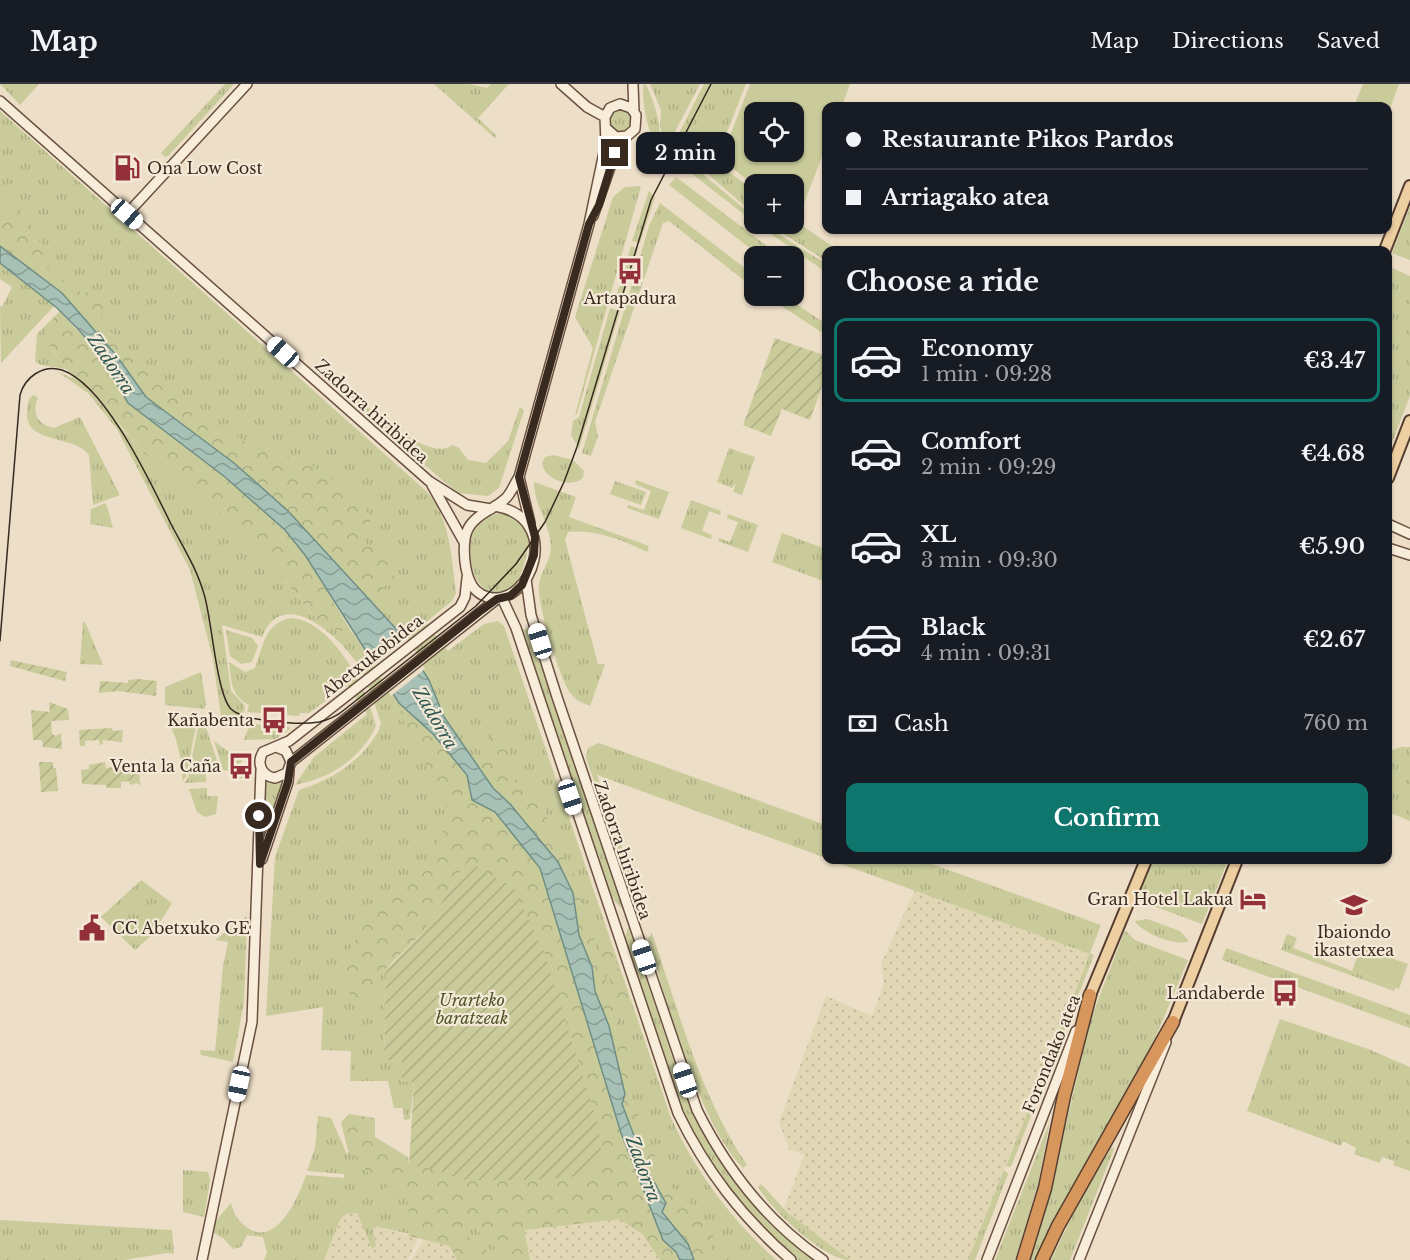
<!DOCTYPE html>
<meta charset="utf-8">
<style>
body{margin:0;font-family:"Libre Baskerville",serif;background:#20242c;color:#f1f3f6;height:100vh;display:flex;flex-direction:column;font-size:22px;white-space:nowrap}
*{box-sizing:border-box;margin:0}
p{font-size:20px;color:#9ea1a6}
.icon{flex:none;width:33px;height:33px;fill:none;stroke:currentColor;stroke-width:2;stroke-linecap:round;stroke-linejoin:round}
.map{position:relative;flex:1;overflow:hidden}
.drawer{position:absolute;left:822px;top:162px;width:570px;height:618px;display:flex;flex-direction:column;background:#171b24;border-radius:12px;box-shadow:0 2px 4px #0004}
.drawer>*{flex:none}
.top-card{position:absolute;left:822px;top:18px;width:570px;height:132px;border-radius:12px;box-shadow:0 2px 4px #0004;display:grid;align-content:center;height:132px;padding:0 24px;background:#171b24}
.buttons{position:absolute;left:744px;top:18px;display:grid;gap:12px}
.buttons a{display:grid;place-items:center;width:60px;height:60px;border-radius:12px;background:#171b24;box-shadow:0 2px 4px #0004;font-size:30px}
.end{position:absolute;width:27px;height:27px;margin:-14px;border:8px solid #392a20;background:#fff;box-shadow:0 0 0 3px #fff}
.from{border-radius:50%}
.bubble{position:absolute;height:42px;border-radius:12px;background:#171b24;box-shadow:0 2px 4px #0004;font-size:20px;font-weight:600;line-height:42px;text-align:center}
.car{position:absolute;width:18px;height:36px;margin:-18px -9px;border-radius:8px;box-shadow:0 0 4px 2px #0007;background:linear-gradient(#fff 24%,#345 0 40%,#fff 0 76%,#345 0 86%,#fff 0)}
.top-card b{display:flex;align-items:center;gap:21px;height:57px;font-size:22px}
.top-card b+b{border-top:2px solid #363941}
.top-card i{width:15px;height:15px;background:#f1f3f6}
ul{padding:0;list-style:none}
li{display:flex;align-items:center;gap:18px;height:84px;margin:0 12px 9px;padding:0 12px;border:3px solid transparent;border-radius:12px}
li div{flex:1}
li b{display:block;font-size:22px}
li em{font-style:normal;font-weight:600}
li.selected{border-color:#0f766e}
li>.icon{width:54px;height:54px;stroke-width:1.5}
h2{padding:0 24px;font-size:27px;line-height:72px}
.pay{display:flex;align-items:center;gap:15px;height:66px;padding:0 24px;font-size:22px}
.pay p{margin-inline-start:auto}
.action{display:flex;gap:12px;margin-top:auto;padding:12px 24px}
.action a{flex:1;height:69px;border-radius:12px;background:#0f766e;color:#fff;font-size:24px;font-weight:600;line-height:69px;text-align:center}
header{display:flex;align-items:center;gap:36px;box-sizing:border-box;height:84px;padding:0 30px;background:#171b24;border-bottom:2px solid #363941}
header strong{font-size:28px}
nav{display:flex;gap:33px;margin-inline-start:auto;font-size:21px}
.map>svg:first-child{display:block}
.farmland{fill:url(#farmland-dots)}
.grass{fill:url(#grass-tufts)}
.forest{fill:url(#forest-crowns)}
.garden{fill:url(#garden-furrows)}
.pitch{fill:#c9cb9b;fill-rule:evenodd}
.water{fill:url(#water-waves);stroke:#6f8f84;stroke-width:1.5}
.pier{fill:#eddec7}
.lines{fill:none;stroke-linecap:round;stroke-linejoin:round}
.secondary-casing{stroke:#6a5140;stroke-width:12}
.primary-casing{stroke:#563f31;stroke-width:14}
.highway-casing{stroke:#563f31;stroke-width:15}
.secondary{stroke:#f8ecda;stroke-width:9}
.primary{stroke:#eecfa1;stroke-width:10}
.highway{stroke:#d7965c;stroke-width:12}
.tram{stroke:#392a20;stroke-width:1.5}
.route{stroke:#392a20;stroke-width:8}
.labels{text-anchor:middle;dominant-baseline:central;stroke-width:4.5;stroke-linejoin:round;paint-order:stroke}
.poi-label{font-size:16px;fill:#392a20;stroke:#f4e9d6;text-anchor:end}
.street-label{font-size:16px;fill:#392a20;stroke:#f4e9d6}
.park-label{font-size:16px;font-style:italic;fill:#4d5428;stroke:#f4e9d6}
.water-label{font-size:18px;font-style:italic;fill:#305852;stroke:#f4e9d6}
</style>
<header>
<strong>Map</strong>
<nav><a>Map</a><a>Directions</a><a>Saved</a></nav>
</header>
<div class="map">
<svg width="1410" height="1176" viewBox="0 0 1410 1176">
<defs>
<pattern id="farmland-dots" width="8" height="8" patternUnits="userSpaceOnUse" patternTransform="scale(1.5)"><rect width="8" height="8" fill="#e2d7b5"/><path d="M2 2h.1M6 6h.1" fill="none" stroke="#c3b99b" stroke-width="1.8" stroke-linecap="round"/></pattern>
<pattern id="grass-tufts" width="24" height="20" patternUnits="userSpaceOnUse" patternTransform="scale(1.5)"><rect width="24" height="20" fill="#c9cb9b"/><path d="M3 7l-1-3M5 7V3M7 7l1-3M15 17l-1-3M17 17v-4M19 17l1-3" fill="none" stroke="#adae85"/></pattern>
<pattern id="forest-crowns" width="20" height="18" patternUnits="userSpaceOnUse" patternTransform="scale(1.5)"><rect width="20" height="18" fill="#c9cb9b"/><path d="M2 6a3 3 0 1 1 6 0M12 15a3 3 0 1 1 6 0" fill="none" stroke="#adae85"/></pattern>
<pattern id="garden-furrows" width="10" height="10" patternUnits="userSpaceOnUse" patternTransform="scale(1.5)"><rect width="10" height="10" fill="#c9cb9b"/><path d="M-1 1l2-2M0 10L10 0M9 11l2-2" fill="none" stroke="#adae85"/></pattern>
<pattern id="water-waves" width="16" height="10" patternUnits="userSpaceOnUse" patternTransform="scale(1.5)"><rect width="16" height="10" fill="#a8c1b7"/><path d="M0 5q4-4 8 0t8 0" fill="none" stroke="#8a9d94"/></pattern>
</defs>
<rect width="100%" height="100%" fill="#eddec7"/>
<path class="farmland" d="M915,806l175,64 -122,306h-118l-34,-23 -32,-28 20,-54 -15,-6 -10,-27 47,-126 46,20 12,-32 -3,-20z
M357,1129l19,33 -3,-17 4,-3 41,12 -10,22h-84l16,-40 6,-6z
M619,1135l24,14 17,27h-130l-6,-30z
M424,1156l25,6 9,14h-47z"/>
<path class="grass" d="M0,0h39l-19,21z
M225,0h9l-66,72 -3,1 -4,-4z
M434,0h35l18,4 4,-4h18l-31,34 19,18 -2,2z
M646,0c9,20 16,42 14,64 -14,-15 -17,-43 -17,-63z
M650,0h50l-33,63 -7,-20 1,-17z
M704,0h42l-28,71 -29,5 -18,-11z
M610 37a11 11 0 1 1 22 0a11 11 0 1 1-22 0Z
M0,27l426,380c24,25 26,69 30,102l-4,8 -27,22 23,28 36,-27 14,-3 6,5 167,492c26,56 60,101 105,142h-116l-17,-26 -24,-15 -95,11 6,30h-73c-2,-4 -4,-10 -7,-14 -6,-7 -60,-15 -73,-20l-4,3 3,17 -4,2 -15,-35 -11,1 -6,6 -16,40h-60l3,-7 -4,-16 -16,-2 -6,12 -8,2 -9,-10 -12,-7 2,-9 17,-20c3,11 6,16 14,23 31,25 54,-30 61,-51l38,3v-4l-37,-3 8,-23 3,-32 13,2 16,36 2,-2 -2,-5 6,-2 71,22 42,-306 -80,109 -2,90 18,1 12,21 -4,37 -6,1 -1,-12h-9l-6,-27h-38l1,-30 -30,-1 2,-43 -57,9 9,-159 24,-67c34,-11 62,-28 80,-60l2,-7c-7,-20 -14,-46 -27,-64 -21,-28 -72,-72 -92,-22l-40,-12 9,66 14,15 -3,14 -21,-3 -8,-58 -23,-89 -73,-141 -29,-36 -30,-21 14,6 3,-4 3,3 65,76 76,59 43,41 59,72 20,6h10l24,32 17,-40 -330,-330 -62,-47z
M715,77l39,30v23l-58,-50z
M692,81l62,52v5l-71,-55z
M676,93l104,79h-20l-91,-71z
M641,102l-64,228 -2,1 18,-67 -18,-31 38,-120 12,-10z
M649,107l6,6 -15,46 -8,-2z
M660,119l90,69 -4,10 -77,-61 -6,2 -68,199 3,14 -7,20 -9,-3 67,-227z
M1410,123v53l-18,-7z
M794,136l44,30h-12v11l-58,-37h26z
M756,140h7l63,40v8z
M631,162l7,3 -17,56 -7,-2z
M0,180l54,42 -53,57 -1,-57 2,1 10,-20 -12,-8z
M1388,182l22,10v120l-22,57z
M766,212h18l42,28v11z
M610,224l10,3 -41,138 -8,-14 2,-14 6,-4z
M48,239c-7,17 9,32 18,46l-25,-4 -6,-3 2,-28z
M337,302l14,12 4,-2c17,15 76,67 97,49l7,3 9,12 18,3 22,-22 12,-34 4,3 -25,78 -11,8 -29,-3 -11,-8 -112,-97z
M34,311l4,3c-7,15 0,27 16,30l26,-11 40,78 -27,10 -4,-50c-14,-21 -64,-10 -62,-43 1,-8 0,-13 7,-17z
M729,364l26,9 -13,38 -9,-3 3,-9 -4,5 -15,-6z
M553,371l20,5 11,11 -1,7c-13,11 -39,1 -41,-15l3,-6z
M636,396l33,12 -10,27 -32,-11 1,-3 16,5 7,-19 -16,-7z
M615,397l31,11 -5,13 -31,-11z
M534,398l42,15 -7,20 80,29 -2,6c-25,-12 -51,-23 -79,-20l-3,8 33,124h7l-15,42c-7,-3 -15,-6 -19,-12 -11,-14 -35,-93 -32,-110 2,-13 11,-23 12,-35 0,-25 -17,-43 -17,-67z
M691,416l30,11 -1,4 -11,-4 -7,20 10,4 -1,4 -30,-11z
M106,419l7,25 -23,-4 1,-15z
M500,429c29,7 32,21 25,48 -4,15 -10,31 -29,31 -27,0 -31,-48 -20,-65 6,-9 14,-11 24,-14z
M728,430l30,11 -10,27 -30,-11 1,-3 11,4 8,-20 -11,-4z
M782,449l44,16v33l-54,-20z
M291,534c41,2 77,72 85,108 -16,34 -46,52 -81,59l19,-28 53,-43 -20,-29 -38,28h-9l-1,3 -52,-4 2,-7c-18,-9 -18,-25 -20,-43l16,10 10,-4c9,-24 9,-44 36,-50z
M83,538h2l18,43 -23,-1z
M532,543l91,280 -1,2 -11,-13 -12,-39 -23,-54 -56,-172z
M226,546l26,8 6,8 -6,16 -11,2 -11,-8z
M201,588l5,32 -2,5 -39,-4v-18z
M167,634l30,3 -11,56 -4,4 1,-13 -7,-29z
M199,638l8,8 13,40 -14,3v9l-22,1 4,-5z
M250,640l39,3 1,2 -15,10 -31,1z
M214,657l15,11 12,2 1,8 -2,1 4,15 -13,1 -2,-8 -6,-1z
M599,659l227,82v33l-229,-83 39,113 -5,-1 -45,-129 2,-10z
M1401,663h9v74l-22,-9v-60z
M268,696l16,1 -17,51 -6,-2 4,-48z
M207,704v8h11l-2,18 -11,3 -8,-5 -8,-23z
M830,776h91l180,65 -11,28 4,2 -83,212 -5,-1 84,-212z
M1153,776h75l-26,64 -65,-24z
M141,796l31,23 -21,33 -16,14 -34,-33z
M247,832l-3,86 -11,60 -32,-7 -1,-5 15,1 8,-85 5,-24 -13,-2z
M1147,835l33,12 9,10c-13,6 -47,-8 -54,-20z
M628,842l54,160 27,56 16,26 35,43 56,49h-19l-23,-19 -59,-68 -28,-49 -34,-87 -28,-99z
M1125,846l10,10 53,20 -39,93 -77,135 -35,72h-9l27,-88 35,-151z
M652,849c27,79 48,162 95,232l-4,3c-44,-44 -77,-169 -95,-230z
M1287,850l10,4 -4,10 103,40 -2,3 -113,-41z
M1226,864l184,67v13l-188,-68z
M1280,935l88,30 42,18v104l-17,-6 1,-4 -12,-4 -2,6 -26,-9 2,-6 -13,-7 -2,5 -94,-35z
M1050,1037l-12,63 -23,76h-20z
M1112,1063l2,2 -44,111h-19l30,-62z
M183,1086l25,2 2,8 -6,37 -21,-5z
M1004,1086l4,4 -33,86h-7z
M761,1100l27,29 62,47c-26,0 -78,-50 -92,-73z
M0,1136l172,10 2,24 -8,-1 -41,7h-125z"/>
<path class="forest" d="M0,121l20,5 10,21 16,17 3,23 33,22 15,-3 9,11 -5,18 3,5 47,51 24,21 79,51 52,14 24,18 17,5 25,35 -4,5h-11v9l12,13 19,-2 8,41 -5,-6 -19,23 -50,-57 -136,-119 -40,-29 -30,-42 -54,-62 -62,-47z
M60,227l42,47 26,45 97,74 60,53 20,25 46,76h-10l-20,-6 -59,-72 -43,-41 -76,-59 -48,-59 -29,-25 -19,-28 -2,-11 3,-7z
M399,619l34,31 34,41 5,25 23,12 45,56 81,265 42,106 14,13 3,8h-20l-17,-26 -24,-15 -95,11 6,30h-23l-37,-37 -5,3 -1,8 18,11 12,15h-36l-9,-14 -40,-10 -3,-11 -17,-15 3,-4 10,9 7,-2 -2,-14 -10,-5 -12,10 -5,-12 10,-8 -2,-6 -15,3 -8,-13 -12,-10 3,-2 6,3v-9l-9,-5 -6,2 -6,-25 8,-8 26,4v19l33,20 1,9 15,1 42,13h67l46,-4 23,-18 -4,-33 -54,-173 -77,-91 -43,70 -45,44 -3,25 -10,6 -18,-13 -9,-26c13,-24 31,-46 41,-71l22,-4 22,-20 27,-58 -21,-38 -11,-28 -14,-20z
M496,644h4c11,14 9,30 9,47l9,11 22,9 16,50 19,31 59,198 -5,11 5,18 31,78 35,31 15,28 -5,10 5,10h-21l-6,-16 -26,-32 4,-9 -19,-33 -25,-66 3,-10 -4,-21 -12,-47 -14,-35 -3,-25 -13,-31 -6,-42 -15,-31 -48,-58 -17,-16 -13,-23c7,-13 7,-25 16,-37z
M605,844l28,85 -14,2 -22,-78z"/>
<path class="garden" d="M775,254l51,18v19l-16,45 -28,-11 -11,27 -28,-11z
M11,576l56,12 -2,9 -55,-15z
M138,595l19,2 -1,15 -38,-5 -19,2 1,-12 28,2v-3z
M49,618l19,7 1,11 -18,1 1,13 4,2 5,-3 1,16 -19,-2 -1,-7h-9l-2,-30 19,2z
M112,644l1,3 10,-1 -1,12 -19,-2v4l-3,1 -1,-5 -14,1v5h-5l-1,-16z
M113,676h9l1,13 3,-1v-4l13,-1 1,18 -3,-2 -7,2 -1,-4 -8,1v6h-14l-1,-3 -24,-1 -1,-14 8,-1v-4l16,-3 1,6 8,-1z
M39,678h14v6h3l2,23 -17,1z
M467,777l47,27 30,64 54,173 4,33 -23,18 -46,4h-67l-42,-13 -15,-1 5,-84h-12v-21l-18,-1 2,-90 38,-39z"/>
<path class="pitch" d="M750,0h100l-8,22h-16v40l-28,73 -4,-4v-31l-40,1 -33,-26zM754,28h40v40h-40z
M1363,0h36l-11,30v-8h-34z
M1361,863l47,17 -9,25 -47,-18z"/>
<path class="water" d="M0,162l62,47 54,62 30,42 88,66 54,48 111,121 30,48 15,37 49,71 17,16 48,58 15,31 6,42 13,32 3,24 14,35 16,68 -3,10 25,66 19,33 -4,9 26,32 6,16h-14l-4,-8 -13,-12 -42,-107 -81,-265 -45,-56 -23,-12 -5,-25 -34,-41 -34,-31 -94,-148 -20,-25 -60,-53 -97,-74 -26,-45 -24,-29 -21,-21 -57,-45z"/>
<path class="pier" d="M407,553l18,32 -34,27 -19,-32z"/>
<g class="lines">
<g class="secondary-casing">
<path id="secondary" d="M561,0l26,23 18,10
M633,0l1,28
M0,17l429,380 38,24 24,4
M127,130l120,-130
M593,132l22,-63 12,-17
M519,393l11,46
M432,401l32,57
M495,422c69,12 37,102 -7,91 -9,-2 -16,-9 -19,-18 -5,-13 -7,-38 -1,-50 8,-16 28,-20 39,-32 5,-6 8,-14 12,-20l70,-253 17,-81 -1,-26 5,-9 10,-4 11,4 5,7 -1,14 -8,7 -11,1 -10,-9
M1388,440l22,10
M1388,464l22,7
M526,495l5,36 26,82 140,413c30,60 70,112 126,150
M502,514l14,30 162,485c28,58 64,104 113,147
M276,663l10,4 5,11 -4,11 -12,5c-13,-2 -19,-14 -12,-26l26,-11 171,-134 5,-10 2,-19
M291,678l206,-163
M262,775l26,-77 1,-12
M202,1176l50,-238 9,-252
M987,1176l89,-229
M1079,1176l87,-218"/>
</g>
<g class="primary-casing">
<path id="primary" d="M1385,166l25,-64
M1388,394l22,-57
M1090,911l56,-135
M1173,938l64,-162"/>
</g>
<g class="highway-casing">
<path id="highway" d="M1023,1176l22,-72 19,-92 26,-101
M1042,1176l16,-34 115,-204"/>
</g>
<use href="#secondary" class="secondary"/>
<use href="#primary" class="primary"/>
<use href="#highway" class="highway"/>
<path class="tram" d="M0,557l20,-246c5,-18 23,-31 42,-25 44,15 89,114 109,154 12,23 26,45 33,70 8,25 12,99 27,115 13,13 70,16 88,13 9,-2 18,-6 25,-12l132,-104 40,-42 29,-42 19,-40 13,-35 74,-247 60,-116"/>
</g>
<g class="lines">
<path class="route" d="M259,732l1,48 28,-82 3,-20 188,-150 18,-13 13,-3 12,-11 12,-30 1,-18 -16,-60 70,-253 10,-19 16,-52"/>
</g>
<defs>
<g id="fuel-bare" transform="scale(2.07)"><path d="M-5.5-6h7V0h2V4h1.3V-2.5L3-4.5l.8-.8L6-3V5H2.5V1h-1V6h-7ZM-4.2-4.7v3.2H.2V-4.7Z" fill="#943039" stroke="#f4e9d6" stroke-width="2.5" paint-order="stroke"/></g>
<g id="bus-bare" transform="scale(2.07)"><path d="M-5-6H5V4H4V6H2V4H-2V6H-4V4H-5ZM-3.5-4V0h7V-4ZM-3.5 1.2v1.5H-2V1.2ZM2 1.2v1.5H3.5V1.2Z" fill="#943039" stroke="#f4e9d6" stroke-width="2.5" paint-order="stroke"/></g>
<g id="hotel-bare" transform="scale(2.07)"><path d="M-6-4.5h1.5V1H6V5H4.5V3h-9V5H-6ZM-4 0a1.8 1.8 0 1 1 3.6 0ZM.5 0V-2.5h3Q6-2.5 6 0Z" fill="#943039" stroke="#f4e9d6" stroke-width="2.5" paint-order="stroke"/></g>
<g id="school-bare" transform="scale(2.07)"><path d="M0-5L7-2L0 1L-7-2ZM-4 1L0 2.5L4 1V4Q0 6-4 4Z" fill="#943039" stroke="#f4e9d6" stroke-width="2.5" paint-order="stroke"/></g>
<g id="civic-bare" transform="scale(2.07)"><path d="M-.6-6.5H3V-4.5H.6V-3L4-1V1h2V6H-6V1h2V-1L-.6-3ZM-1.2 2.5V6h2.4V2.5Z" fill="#943039" stroke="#f4e9d6" stroke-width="2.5" paint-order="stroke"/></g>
</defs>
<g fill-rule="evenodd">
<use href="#fuel-bare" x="127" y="84"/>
<use href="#bus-bare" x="630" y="187"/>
<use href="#bus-bare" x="274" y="636"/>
<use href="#bus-bare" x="241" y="682"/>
<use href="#hotel-bare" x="1253" y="815"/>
<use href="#school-bare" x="1354" y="821"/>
<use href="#civic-bare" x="92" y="844"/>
<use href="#bus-bare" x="1285" y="909"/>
</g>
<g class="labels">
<g class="poi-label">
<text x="147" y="84" text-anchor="start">Ona Low Cost</text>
<text x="630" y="214" text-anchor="middle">Artapadura</text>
<text x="254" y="636">Kañabenta</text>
<text x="221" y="682">Venta la Caña</text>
<text x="1233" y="815">Gran Hotel Lakua</text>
<text x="112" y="844" text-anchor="start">CC Abetxuko GE</text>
<text x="1354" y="848" text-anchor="middle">Ibaiondo<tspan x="1354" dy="18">ikastetxea</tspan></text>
<text x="1265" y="909">Landaberde</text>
</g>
<g class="street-label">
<text transform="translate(372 327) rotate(42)">Zadorra hiribidea</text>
<text transform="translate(372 572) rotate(-38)">Abetxukobidea</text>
<text transform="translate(623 766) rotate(71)">Zadorra hiribidea</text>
<text transform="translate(1051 970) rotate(-68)">Forondako atea</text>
</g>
<g class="park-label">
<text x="472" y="916">Urarteko<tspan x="472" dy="18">baratzeak</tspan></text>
</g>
<g class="water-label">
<text transform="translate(111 280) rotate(56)">Zadorra</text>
<text transform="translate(435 634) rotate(59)">Zadorra</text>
<text transform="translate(643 1085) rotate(70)">Zadorra</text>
</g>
</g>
</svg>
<div class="buttons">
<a><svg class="icon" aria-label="locate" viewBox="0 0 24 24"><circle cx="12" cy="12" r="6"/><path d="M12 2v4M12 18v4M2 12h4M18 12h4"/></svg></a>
<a>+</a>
<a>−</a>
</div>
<i class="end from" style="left:259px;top:732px"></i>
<i class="end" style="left:615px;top:69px"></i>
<div class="bubble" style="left:636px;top:48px;width:99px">2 min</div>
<i class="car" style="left:127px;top:130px;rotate:131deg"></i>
<i class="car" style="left:283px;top:268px;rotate:312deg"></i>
<i class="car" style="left:540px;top:557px;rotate:343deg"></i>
<i class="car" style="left:570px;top:713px;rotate:162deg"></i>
<i class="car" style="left:644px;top:873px;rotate:341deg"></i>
<i class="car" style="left:685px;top:996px;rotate:341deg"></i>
<i class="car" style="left:239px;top:1000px;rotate:192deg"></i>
<div class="top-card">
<b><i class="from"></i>Restaurante Pikos Pardos</b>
<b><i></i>Arriagako atea</b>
</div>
<section class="drawer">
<h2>Choose a ride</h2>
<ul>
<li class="selected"><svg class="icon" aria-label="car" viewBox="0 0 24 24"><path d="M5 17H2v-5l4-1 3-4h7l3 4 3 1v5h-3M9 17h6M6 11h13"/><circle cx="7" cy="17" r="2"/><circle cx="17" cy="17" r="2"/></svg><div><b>Economy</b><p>1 min · 09:28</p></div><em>€3.47</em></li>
<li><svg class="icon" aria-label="car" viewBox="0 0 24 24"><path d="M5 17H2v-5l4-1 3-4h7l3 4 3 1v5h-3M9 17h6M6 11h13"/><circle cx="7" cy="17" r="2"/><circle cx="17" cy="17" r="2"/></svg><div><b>Comfort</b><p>2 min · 09:29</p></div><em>€4.68</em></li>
<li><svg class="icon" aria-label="car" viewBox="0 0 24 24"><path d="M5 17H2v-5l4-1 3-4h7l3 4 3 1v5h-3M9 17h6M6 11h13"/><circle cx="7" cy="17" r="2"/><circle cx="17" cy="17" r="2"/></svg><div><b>XL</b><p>3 min · 09:30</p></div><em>€5.90</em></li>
<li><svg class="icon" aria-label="car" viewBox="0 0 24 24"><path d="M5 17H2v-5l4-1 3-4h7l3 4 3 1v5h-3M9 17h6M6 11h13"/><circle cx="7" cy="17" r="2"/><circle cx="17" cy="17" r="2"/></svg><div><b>Black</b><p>4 min · 09:31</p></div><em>€2.67</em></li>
</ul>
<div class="pay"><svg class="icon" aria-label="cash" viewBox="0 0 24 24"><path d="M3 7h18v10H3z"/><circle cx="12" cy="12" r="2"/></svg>Cash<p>760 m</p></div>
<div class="action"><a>Confirm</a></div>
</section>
</div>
